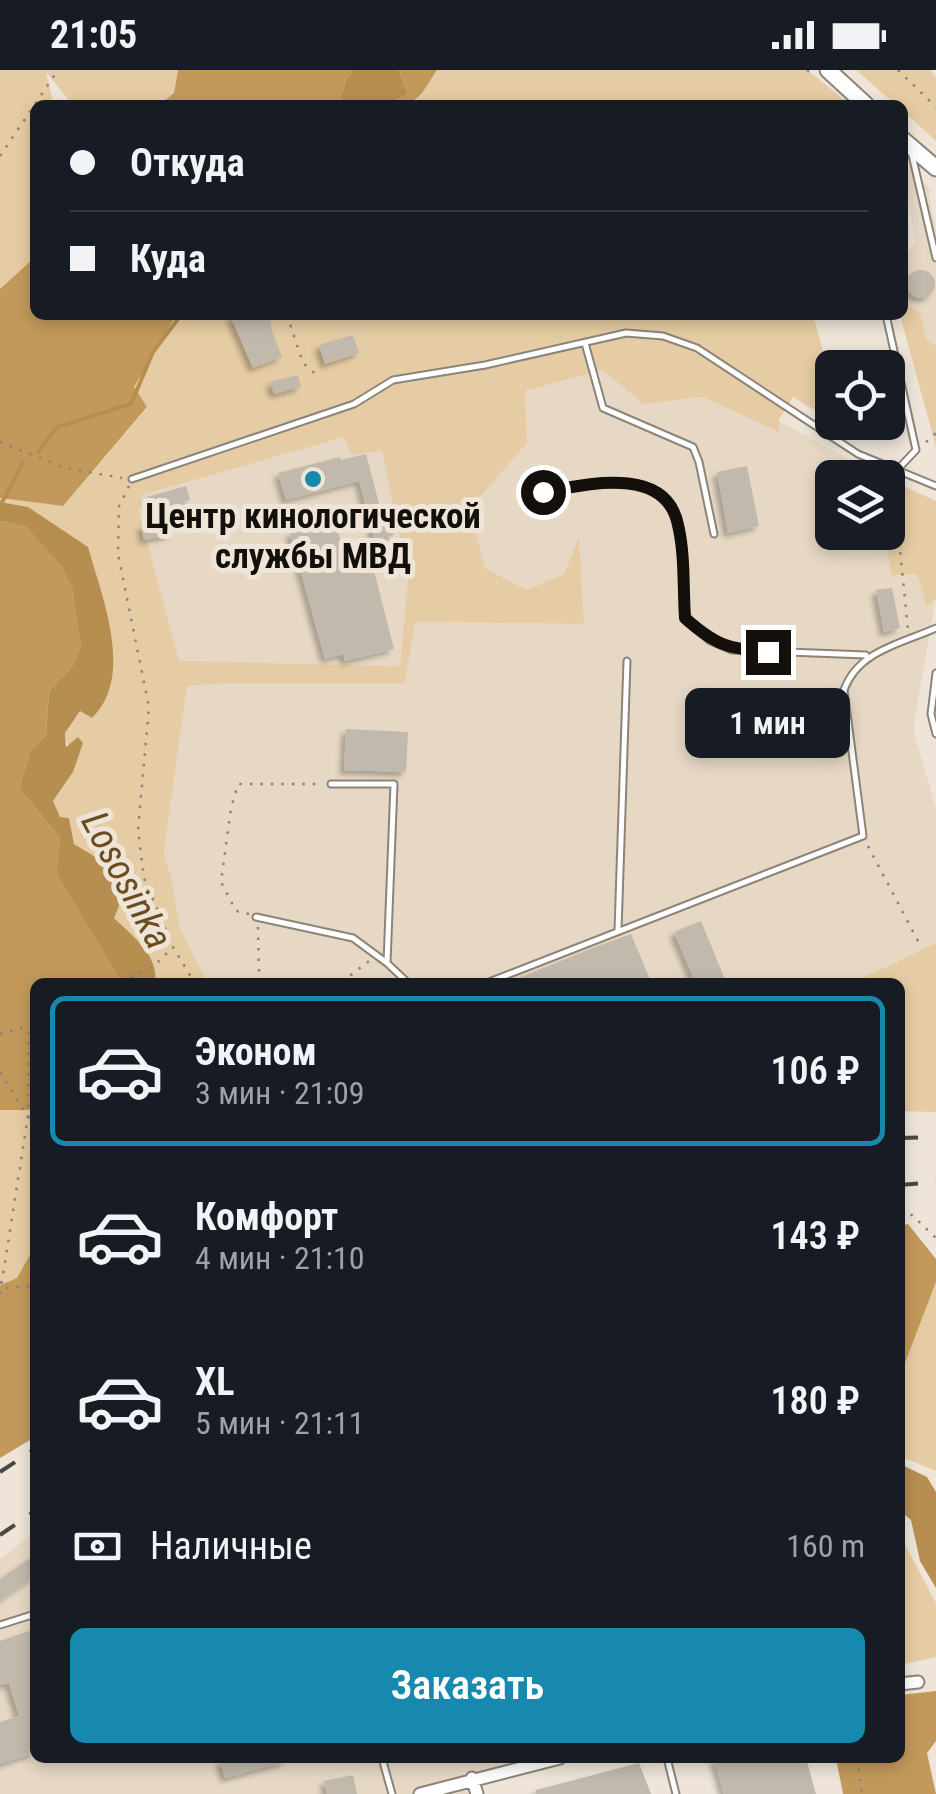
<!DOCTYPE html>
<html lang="ru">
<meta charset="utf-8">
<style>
body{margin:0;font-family:"Roboto Condensed",sans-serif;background:#20242c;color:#f1f3f6;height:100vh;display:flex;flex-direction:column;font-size:38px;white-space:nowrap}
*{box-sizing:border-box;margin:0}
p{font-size:32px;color:#9ea1a6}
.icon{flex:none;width:55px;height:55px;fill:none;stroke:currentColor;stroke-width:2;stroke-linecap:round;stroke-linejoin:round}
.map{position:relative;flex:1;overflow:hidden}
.side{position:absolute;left:30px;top:908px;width:875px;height:785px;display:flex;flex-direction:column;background:#171b24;border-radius:15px;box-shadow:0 5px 15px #0003}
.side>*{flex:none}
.top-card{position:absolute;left:30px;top:30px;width:878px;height:220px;border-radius:15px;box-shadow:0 5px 15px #0003;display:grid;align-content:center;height:220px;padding:0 40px;background:#171b24}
.buttons{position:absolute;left:815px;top:280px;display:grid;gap:20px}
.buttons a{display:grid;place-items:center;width:90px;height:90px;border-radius:15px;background:#171b24;box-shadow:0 5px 15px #0003;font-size:50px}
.end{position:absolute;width:45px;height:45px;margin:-22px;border:12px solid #13100c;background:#fff;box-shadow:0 0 0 5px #fff}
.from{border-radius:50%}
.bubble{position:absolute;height:70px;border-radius:15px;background:#171b24;box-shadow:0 5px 15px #0003;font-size:32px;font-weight:600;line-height:70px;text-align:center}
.top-card b{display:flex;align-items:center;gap:35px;height:95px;font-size:38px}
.top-card b+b{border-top:2px solid #363941}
.top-card i{width:25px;height:25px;background:#f1f3f6}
ul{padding:18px 0 0;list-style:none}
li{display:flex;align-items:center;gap:30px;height:150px;margin:0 20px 15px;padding:0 20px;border:5px solid transparent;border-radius:15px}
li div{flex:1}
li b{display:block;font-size:38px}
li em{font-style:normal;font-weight:600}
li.selected{border-color:#1788ae}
li>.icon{width:90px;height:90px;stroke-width:1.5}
.pay{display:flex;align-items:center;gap:25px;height:110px;padding:0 40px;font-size:38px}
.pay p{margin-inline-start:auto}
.action{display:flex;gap:20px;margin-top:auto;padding:20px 40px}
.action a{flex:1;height:115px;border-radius:15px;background:#1788ae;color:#fff;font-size:40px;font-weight:600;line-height:115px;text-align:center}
.status{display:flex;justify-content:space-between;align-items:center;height:70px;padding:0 50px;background:#171b24;direction:ltr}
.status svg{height:28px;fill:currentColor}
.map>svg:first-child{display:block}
.built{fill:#e6d8c5}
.green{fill:#e6cca4;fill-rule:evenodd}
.forest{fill:#c2995b}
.water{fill:#b68e50}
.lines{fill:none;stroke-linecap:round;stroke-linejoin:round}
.stream{stroke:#b68e50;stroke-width:4}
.building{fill:#c2b9ad;filter:url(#shadow)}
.service-casing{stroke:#8c8478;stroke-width:9}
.minor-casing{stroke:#8c8478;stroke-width:15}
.secondary-casing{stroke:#8c8478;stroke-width:19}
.path{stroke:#8a847b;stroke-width:2.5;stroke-dasharray:2.5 8;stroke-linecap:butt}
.service{stroke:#fff;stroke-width:5}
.minor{stroke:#fff;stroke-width:11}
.secondary{stroke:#fff;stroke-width:15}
.rail{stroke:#4c4741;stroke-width:4;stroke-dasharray:18 18;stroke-linecap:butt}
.route{stroke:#13100c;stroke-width:12}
.poi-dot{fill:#1788ae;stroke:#eee5d8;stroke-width:4}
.labels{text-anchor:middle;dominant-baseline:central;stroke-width:10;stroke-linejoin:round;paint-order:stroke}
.poi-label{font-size:35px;font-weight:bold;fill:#13100c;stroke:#eee5d8}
.water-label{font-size:38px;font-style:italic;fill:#6a4d1e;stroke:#eee5d8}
</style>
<div class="status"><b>21:05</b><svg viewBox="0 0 49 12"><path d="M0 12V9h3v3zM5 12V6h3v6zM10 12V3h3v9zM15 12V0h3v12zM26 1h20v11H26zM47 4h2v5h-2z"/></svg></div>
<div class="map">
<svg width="936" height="1724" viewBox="0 0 936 1724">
<defs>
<filter id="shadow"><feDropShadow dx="-4.5" dy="4.5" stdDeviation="2.5" flood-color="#0004"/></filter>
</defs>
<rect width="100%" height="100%" fill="#eee5d8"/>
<path class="built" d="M903,90l32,34 -7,-4 8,40v116l-10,-7 -5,-25 -18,-14 -1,-40 13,-17z
M602,300l43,34 58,-7 75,34 1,-10 97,53 1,3 -45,1v54l53,1 6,41h26l11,32 8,-8 -23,131 23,79v135l-82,39h-647l-28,-56 -7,-46 -8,-28 23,-166 43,-3h174l10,-61 170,2 -6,-84 -14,34 -36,16 -43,-22 -16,-60 57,-65 -2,-52z
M345,366l7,19 30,-4 26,127 -7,88 -222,-4 -40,-151 3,-16z
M35,1462v226h493l-64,16 5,20h-469v-235z"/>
<path class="green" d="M0,0h178l-4,23 -15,12h-86l-27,-33 8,33h-19v152l-35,32z
M437,0h370l44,35h-442l7,-4z
M856,0h74l6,7v64l-33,-30 -1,-6h-6z
M903,230l18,14 5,25 10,7v101l-36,-132h2z
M176,245h637l19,69v37l-39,-24 -14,23v12l-76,-35 -59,7 -42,-34 -77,21 2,52 -57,65 15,60 42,22 37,-16 15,-37 5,87 -169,-2 -10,61h-175l-43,3 -23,166 8,28 7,46 28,56h-52c4,-35 -33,-42 -42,-68 -5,-15 -4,-34 -6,-50l-33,-20 -5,-26h-9l-7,-17 20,-29 -8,-39 16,-23 -53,-203 -28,-5v-4l63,8 84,-98 -14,-21zM344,367l8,18 30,-4 26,127 -8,88 -221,-5 -40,-150 3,-16z
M888,409l48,22v97l-9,9 -10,-33 -26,1 -6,-42 3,-1z
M936,873v169l-36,-1v-129h-46z
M0,1040h35v136l-18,32 -17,7z
M936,1212v189l-36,-15v-80z
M900,1465l36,68v54l-36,8z"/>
<path class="forest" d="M178,0h175l-7,9 -7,26h-180l15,-12z
M399,0h38c-19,28 -16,35 -53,35l24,-11z
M35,187v58h141l-42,72 13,20 -84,99 -63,-8v-209z
M0,451l26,6 38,40 8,21 9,59 -9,20 -23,24 -3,44 -15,14 -12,39 41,50 -2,35 63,109h-86v128h-35z
M908,1154l28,35v23l-36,94v-150z
M35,1176v191l-35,21v-173l17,-7z
M936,1621v50l-9,12 9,41h-93l-7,-36h64v-63z"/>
<path class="water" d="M353,0h46l9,24 -24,11h-45l7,-26z
M0,432l28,5 60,40c14,50 47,129 4,171l-12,-7 -15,22 1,14 12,-10 5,6 -10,29 -20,29 7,16 9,1 5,26 33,20 12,42 -5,12c18,18 45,37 41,64h-34l-64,-109 3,-35 -41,-50 12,-39 15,-14 3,-44 23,-24 9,-20 -9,-59 -9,-21 -37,-40 -26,-6z
M900,1394l27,13 9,15v96l-16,-27 -9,-41 -11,-9z"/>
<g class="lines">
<path class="stream" d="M38,382l19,-25 74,-23 22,-52 28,-37
M0,436l23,-43"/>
</g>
<path class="building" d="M907 214a14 14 0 1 1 28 0a14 14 0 1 1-28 0Z
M230,245h40l1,13 11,29 -29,11z
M353,265l6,18 -34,11 -6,-19z
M298,305l3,12 -27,7 -4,-12z
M366,384l15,57 7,-1 6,25 -19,6 -16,-60 -73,19 -8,-27 62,-16 1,3z
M747,396l12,60 -31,7 -11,-61z
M186,416l4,14 -25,7 6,28 -27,5 -3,-14 13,-3 -7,-26z
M335,450l12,45 24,-6 23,90 -49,12 -2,-7 -18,5 -35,-126z
M892,518l8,40 -16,4 -8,-42z
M346,659l62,3 -2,40 -62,-2z
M701,851l25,61h-31l-21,-50z
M631,864l20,48h-142l81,-33z
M35,1485v21l-35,24v-21z
M35,1559v124l-35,11v-42l19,-6 -10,-33 -9,2v-44z
M234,1688h52l1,3 -62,17 -5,-17z
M714,1688h92l10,36h-92z
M639,1693l12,31h-115v-4z
M353,1705l4,19h-30l-3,-13z"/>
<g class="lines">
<g class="service-casing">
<path id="service" d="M912,85l24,103
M886,245l30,135 -18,19
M585,273l18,65 90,39 6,15 15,72
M132,409l222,-75 39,-24 92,-15 141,-32 37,3 34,12 161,106 78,32
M543,422c41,-7 123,-28 136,32 6,30 4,64 6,94l24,22 23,10 134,5
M936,603l-5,41 5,20
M331,714h63l-7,179 20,19
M256,847l97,21 34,25
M618,860l9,-269
M489,912l374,-146 -19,-146c14,-39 56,-46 92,-62
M0,1555l35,-11
M382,1688l10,36
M667,1688l9,36"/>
</g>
<g class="minor-casing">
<path id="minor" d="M900,1614l18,-2
M472,1708l5,16
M420,1724l140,-36"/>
</g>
<g class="secondary-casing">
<path id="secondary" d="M828,0l38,35
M902,69l34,29"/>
</g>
<path class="path" d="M807,0l8,6
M898,0l38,37
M0,86l58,-86
M287,245l16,48 17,15
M0,372l65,26 57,10
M926,372l10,-9
M893,409l15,151
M129,416l-10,20 -1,48 31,153 -11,123 6,48 29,69 21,35
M868,776l51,97
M249,844l-13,-3 -15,-29 10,-74 7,-24h82
M258,857l1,48 3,7
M121,912l33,-16 18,-18
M342,912l27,-21
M0,964l35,-10
M0,1002l35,56
M900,1147l12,-2 24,23
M0,1211l3,7 32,-2
M0,1224l28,-178 1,-89
M857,1688l5,36"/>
<use href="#service" class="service"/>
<use href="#minor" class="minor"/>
<use href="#secondary" class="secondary"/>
<path class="rail" d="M900,1068l36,-1
M900,1115l36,-3
M0,1402l35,-23
M0,1465l35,-24"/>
</g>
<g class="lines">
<path class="route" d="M543,422c41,-7 123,-28 135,33 7,29 5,63 7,93 30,27 43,31 83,34"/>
</g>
<circle class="poi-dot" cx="313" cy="409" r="10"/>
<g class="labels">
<g class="poi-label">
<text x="313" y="446">Центр кинологической<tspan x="313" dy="40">службы МВД</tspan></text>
</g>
<g class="water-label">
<text transform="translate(127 810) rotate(62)">Lososinka</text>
</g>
</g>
</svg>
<div class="buttons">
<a><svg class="icon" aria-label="locate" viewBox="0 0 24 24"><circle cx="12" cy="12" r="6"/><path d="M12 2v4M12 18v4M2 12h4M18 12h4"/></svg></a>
<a><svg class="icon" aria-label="layers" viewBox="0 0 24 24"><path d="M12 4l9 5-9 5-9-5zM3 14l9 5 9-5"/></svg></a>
</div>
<i class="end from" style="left:543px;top:422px"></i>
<i class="end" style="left:768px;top:582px"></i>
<div class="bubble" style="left:685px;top:618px;width:165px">1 мин</div>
<div class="top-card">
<b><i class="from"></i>Откуда</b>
<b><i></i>Куда</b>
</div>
<section class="side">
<ul>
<li class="selected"><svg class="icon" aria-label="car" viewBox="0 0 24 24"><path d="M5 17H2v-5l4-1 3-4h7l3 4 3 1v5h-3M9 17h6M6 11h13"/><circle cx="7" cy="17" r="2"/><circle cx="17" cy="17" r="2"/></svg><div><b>Эконом</b><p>3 мин · 21:09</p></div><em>106 ₽</em></li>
<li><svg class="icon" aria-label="car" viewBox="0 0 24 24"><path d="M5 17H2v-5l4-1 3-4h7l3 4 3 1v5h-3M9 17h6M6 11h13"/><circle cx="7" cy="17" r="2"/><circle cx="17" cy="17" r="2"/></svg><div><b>Комфорт</b><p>4 мин · 21:10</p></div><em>143 ₽</em></li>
<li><svg class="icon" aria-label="car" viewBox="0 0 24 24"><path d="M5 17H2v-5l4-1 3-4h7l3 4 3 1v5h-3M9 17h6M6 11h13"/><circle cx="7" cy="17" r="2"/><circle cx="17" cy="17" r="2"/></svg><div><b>XL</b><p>5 мин · 21:11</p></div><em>180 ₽</em></li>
</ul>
<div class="pay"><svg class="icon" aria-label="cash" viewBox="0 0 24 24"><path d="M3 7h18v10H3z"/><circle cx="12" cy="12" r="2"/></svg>Наличные<p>160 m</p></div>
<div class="action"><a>Заказать</a></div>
</section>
</div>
